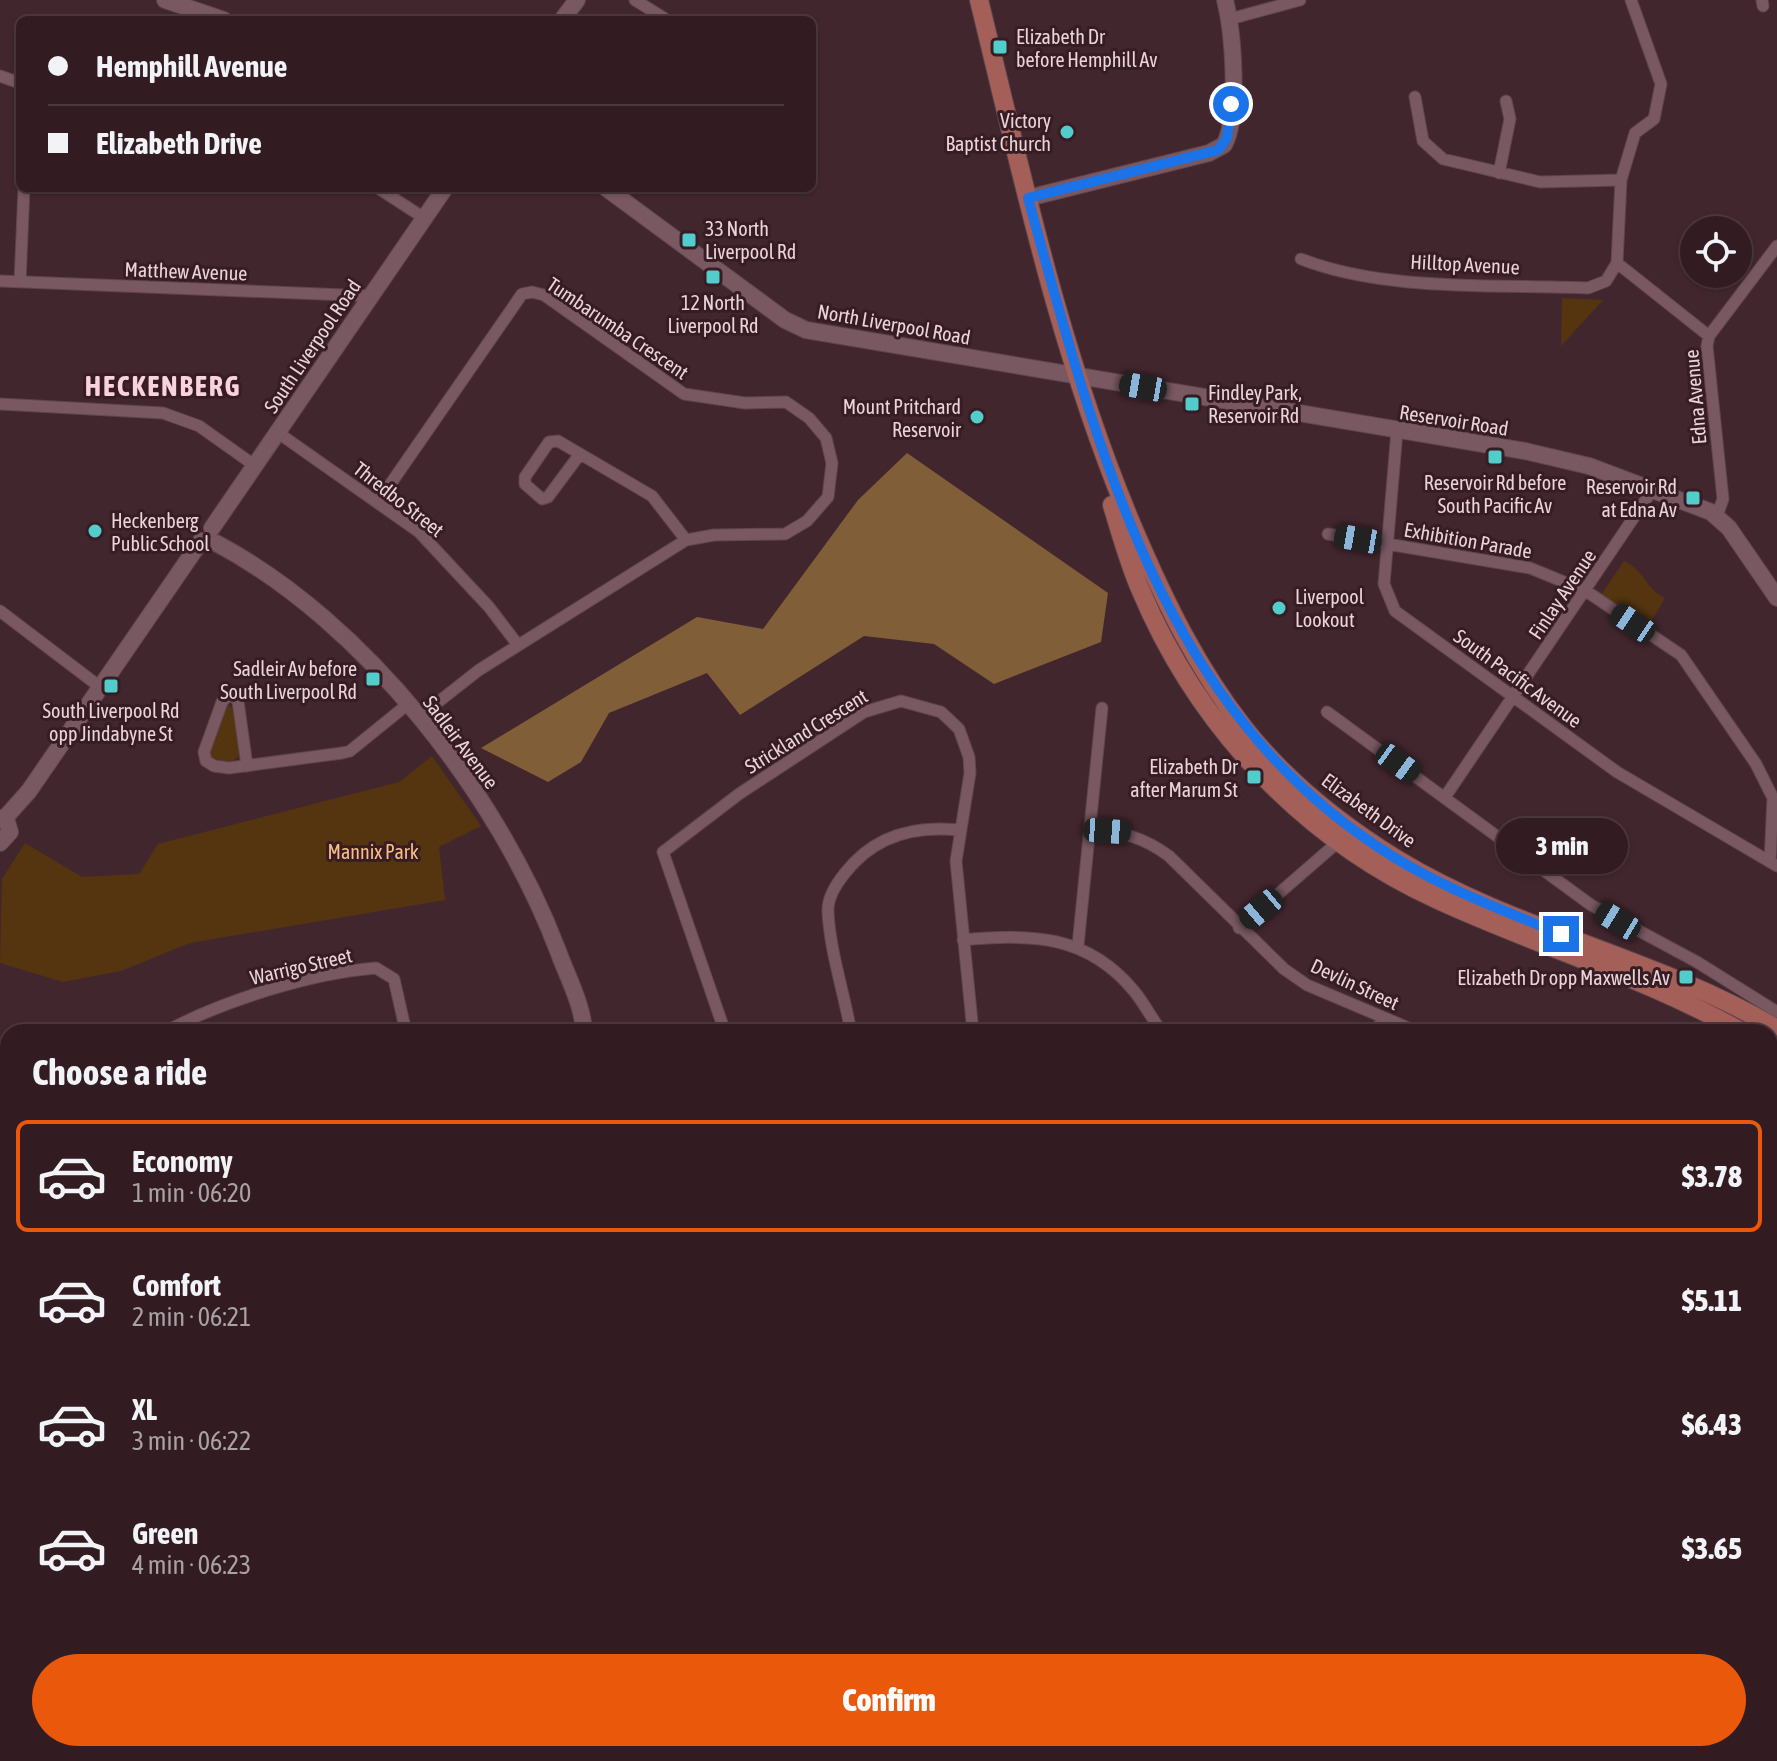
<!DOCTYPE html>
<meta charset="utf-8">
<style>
body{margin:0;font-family:"Asap Condensed",sans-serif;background:#3d292f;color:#f1f3f6;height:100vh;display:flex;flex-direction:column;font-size:30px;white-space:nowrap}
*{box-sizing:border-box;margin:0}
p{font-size:26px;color:#a8a1a5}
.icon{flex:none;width:44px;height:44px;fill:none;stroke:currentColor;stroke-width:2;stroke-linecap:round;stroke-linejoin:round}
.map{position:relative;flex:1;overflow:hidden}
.drawer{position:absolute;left:0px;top:1024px;width:1778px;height:738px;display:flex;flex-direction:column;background:#321c22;border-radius:24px 24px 0 0;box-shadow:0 2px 6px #0004,0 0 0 2px #4d3a40}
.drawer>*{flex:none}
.guide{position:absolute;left:16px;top:16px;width:800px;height:176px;border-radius:12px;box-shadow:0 2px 6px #0004,0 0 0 2px #4d3a40;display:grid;align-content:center;height:176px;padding:0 32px;background:#321c22}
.fabs{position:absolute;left:1680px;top:216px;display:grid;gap:16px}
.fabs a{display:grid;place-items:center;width:72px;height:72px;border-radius:50%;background:#321c22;box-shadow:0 2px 6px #0004,0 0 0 2px #4d3a40;font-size:40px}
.end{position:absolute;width:36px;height:36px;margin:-18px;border:10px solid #1a73e8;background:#fff;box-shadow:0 0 0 4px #fff}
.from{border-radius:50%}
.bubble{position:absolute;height:56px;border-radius:28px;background:#321c22;box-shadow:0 2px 6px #0004,0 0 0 2px #4d3a40;font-size:26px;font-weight:800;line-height:56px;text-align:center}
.car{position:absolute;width:24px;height:48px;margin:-24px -12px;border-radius:10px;box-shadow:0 0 6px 2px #0007;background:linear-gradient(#222 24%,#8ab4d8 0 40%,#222 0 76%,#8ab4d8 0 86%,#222 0)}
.guide b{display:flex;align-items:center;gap:28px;height:76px;font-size:30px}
.guide b+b{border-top:2px solid #4d3a40}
.guide i{width:20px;height:20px;background:#f1f3f6}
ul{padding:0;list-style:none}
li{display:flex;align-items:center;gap:24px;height:112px;margin:0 16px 12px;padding:0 16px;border:4px solid transparent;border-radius:12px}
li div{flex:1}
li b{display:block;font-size:30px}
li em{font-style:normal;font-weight:800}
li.current{border-color:#ea580c}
li>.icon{width:72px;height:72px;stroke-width:1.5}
h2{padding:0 32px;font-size:36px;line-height:96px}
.cta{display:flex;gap:16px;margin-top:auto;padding:16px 32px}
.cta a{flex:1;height:92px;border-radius:48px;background:#ea580c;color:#fff;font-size:32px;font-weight:800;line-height:92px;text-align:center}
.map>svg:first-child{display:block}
.green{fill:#543510}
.forest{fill:#805e38}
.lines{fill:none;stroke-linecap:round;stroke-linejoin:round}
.stream{stroke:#493f68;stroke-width:3}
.street-casing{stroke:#5e454d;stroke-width:13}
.secondary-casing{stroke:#5e454d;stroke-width:18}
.primary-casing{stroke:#5e454d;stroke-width:20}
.street{stroke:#795862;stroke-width:11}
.secondary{stroke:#795862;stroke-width:16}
.primary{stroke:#a46058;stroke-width:18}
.route{stroke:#1a73e8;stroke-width:10}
.poi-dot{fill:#53cdcb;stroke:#371c24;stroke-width:3}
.labels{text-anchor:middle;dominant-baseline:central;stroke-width:6;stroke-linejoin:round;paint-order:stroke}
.poi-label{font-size:20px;fill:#e8d4d9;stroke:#371c24;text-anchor:end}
.street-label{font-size:20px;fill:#e8d4d9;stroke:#371c24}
.park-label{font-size:20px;fill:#f7bf84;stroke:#371c24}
.district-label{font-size:28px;font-weight:bold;letter-spacing:2px;fill:#f8d2dc;stroke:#371c24}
</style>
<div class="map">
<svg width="1777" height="1761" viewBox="0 0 1777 1761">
<rect width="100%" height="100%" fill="#42262e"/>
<path class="green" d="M1562,298l41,2 -42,46z
M1624,561c22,10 21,28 41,37l-19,32 -45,-35z
M227,705l7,3 5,48 -9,7h-12l-8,-5 -1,-9z
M432,756l49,70 -42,21 6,53 -255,43 -69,28 -58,11 -63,-19 2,-84 23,-36 57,34 57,-3 19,-30 241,-62z
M1777,1301v460h-197l-1,-7h191v-445z"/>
<path class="forest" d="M907,453l201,140 -7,49 -107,42 -60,-40 -70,-8 -124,79 -33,-42 -98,40 -28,49 -33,20 -67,-34 216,-131 66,12 95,-129z"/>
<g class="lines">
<path class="stream" d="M1770,1473l7,-27
M1770,1732l7,-18
M1742,1754l15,3 6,-3"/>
<g class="street-casing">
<path id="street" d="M635,0l32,20
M1631,0l30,84 -7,35 -19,14 -14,47 -4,83 92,73 -2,10 16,153 -6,17
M1762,0l1,6
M1230,19l70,-19
M0,76l20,7
M1415,97l8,44 20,18 97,23 81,-2
M1499,173l11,-54 -4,-18
M378,188l46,30
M1301,259c84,33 197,25 287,29l18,-7 11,-18
M0,281l370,15
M20,282l4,-94
M1709,336l68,-90
M0,404l163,9 36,13 55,39
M1397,431l-13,153 11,27 222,161 160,94
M277,432l142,100 70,75 29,38
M580,454l-32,43 -6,2 -17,-15v-7l24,-35 9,-1 94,55 34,44
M378,502l144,-208 10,-2 12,3 140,99 61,9 41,-1 23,16 17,20 6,25 -4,34 -21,24 -22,13 -71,1 -28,5 -207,130 -60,47
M1328,534l202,34 56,23 95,64 75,109 17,34 -3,64
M0,611l100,76
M1327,712l264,193 106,57 80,50
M247,766l-9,-65 -8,-8 -8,9 -18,50 2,9 8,5 15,2 113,-15 8,-2 58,-47
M1445,797l208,-308
M1091,830c32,2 52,7 78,26l115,113 23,16 111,47
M1239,928l99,-86
M963,940c68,-7 125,-5 171,51 10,12 18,28 28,41
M1078,945l24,-237
M165,1032c57,-31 146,-59 211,-64l18,11 12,53
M725,1032l-62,-180 76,-58 125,-82 37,-11 40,11 18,17 10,28 1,16 -14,88 17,171
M851,1032c-7,-39 -21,-81 -23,-120 -1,-13 9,-29 17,-39 28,-36 67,-48 113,-43
M1374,1032l10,-14
M0,1202l8,-10
M0,1364l8,-3
M1523,1754v7
M155,1761l13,-7
M420,1761l46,-7
M745,1761v-7
M874,1761v-7"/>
</g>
<g class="secondary-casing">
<path id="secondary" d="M165,0l59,20
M562,20l15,-20
M606,188l179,132 21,10 719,121 64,15 122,46 18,16 48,70
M1028,198l181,-45 15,-8c16,-29 9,-113 1,-145
M212,528l233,-340
M216,543c149,79 283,252 342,408 9,25 25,54 26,81
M0,818l7,4 3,10 -10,11
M4,819l25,-28 172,-250
M1770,1210l7,-9
M606,1761v-7
M1244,1761l8,-7"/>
</g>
<g class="primary-casing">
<path id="primary" d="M979,0c44,180 83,362 156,532 30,70 62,136 109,196 42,53 97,97 154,132 119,72 260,98 379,169
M1112,505c9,29 17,59 29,86 57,135 162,247 295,308 101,47 210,78 306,133
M1770,1048l7,5"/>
</g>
<use href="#street" class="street"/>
<use href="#secondary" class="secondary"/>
<use href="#primary" class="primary"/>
</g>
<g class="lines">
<path class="route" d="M1231,104l-4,34 -9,12 -190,48c66,238 129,502 347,647 57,39 122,63 186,89"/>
</g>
<g class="poi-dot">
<rect x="992" y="39" width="16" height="16" rx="4"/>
<circle cx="1067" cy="132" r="8"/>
<rect x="681" y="232" width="16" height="16" rx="4"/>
<rect x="705" y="269" width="16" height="16" rx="4"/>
<rect x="1184" y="396" width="16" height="16" rx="4"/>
<circle cx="977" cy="417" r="8"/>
<rect x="1487" y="449" width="16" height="16" rx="4"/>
<rect x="1685" y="490" width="16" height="16" rx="4"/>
<circle cx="95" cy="531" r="8"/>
<circle cx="1279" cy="608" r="8"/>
<rect x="365" y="671" width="16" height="16" rx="4"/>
<rect x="103" y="678" width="16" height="16" rx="4"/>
<rect x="1246" y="769" width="16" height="16" rx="4"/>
<rect x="1678" y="969" width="16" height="16" rx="4"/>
</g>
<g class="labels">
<g class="poi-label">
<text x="1016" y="36" text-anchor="start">Elizabeth Dr<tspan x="1016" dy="23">before Hemphill Av</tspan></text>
<text x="1051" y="120">Victory<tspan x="1051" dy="23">Baptist Church</tspan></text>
<text x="705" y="228" text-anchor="start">33 North<tspan x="705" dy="23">Liverpool Rd</tspan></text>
<text x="713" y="302" text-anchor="middle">12 North<tspan x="713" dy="23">Liverpool Rd</tspan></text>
<text x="1208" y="392" text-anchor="start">Findley Park,<tspan x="1208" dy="23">Reservoir Rd</tspan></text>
<text x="961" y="406">Mount Pritchard<tspan x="961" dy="23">Reservoir</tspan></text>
<text x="1495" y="482" text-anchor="middle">Reservoir Rd before<tspan x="1495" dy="23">South Pacific Av</tspan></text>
<text x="1677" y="486">Reservoir Rd<tspan x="1677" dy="23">at Edna Av</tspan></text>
<text x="111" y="520" text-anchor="start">Heckenberg<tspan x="111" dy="23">Public School</tspan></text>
<text x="1295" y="596" text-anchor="start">Liverpool<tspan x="1295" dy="23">Lookout</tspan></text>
<text x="357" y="668">Sadleir Av before<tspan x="357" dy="23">South Liverpool Rd</tspan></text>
<text x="111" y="710" text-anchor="middle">South Liverpool Rd<tspan x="111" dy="23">opp Jindabyne St</tspan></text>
<text x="1238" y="766">Elizabeth Dr<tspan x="1238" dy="23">after Marum St</tspan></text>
<text x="1670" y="977">Elizabeth Dr opp Maxwells Av</text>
</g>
<g class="street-label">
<text transform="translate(1465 264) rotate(3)">Hilltop Avenue</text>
<text transform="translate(186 271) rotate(2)">Matthew Avenue</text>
<text transform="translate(894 324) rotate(10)">North Liverpool Road</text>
<text transform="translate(618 328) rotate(34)">Tumbarumba Crescent</text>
<text transform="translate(312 346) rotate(-56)">South Liverpool Road</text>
<text transform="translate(1695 397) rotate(-95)">Edna Avenue</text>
<text transform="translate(1454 420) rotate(9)">Reservoir Road</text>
<text transform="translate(399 499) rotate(38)">Thredbo Street</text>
<text transform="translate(1468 540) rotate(10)">Exhibition Parade</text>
<text transform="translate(1562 594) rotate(-56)">Finlay Avenue</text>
<text transform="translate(1518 678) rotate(36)">South Pacific Avenue</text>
<text transform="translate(806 731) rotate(-32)">Strickland Crescent</text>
<text transform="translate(461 742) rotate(53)">Sadleir Avenue</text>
<text transform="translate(1369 810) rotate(36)">Elizabeth Drive</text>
<text transform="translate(301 966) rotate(-13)">Warrigo Street</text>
<text transform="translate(1355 984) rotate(25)">Devlin Street</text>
</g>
<g class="park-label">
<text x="373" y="851">Mannix Park</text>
</g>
<g class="district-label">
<text x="163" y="386">HECKENBERG</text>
</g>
</g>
</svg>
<div class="fabs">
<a><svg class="icon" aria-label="locate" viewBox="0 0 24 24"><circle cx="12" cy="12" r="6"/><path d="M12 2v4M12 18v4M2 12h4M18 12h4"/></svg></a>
</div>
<i class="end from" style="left:1231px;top:104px"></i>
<i class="end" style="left:1561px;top:934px"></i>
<div class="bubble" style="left:1496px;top:818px;width:132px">3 min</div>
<i class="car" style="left:1143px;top:387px;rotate:280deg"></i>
<i class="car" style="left:1358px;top:539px;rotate:280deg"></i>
<i class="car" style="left:1633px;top:623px;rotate:304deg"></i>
<i class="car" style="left:1398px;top:763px;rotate:126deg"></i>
<i class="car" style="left:1107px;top:831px;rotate:94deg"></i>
<i class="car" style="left:1261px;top:909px;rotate:230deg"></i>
<i class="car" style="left:1618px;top:921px;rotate:301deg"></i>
<div class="guide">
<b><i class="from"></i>Hemphill Avenue</b>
<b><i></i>Elizabeth Drive</b>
</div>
<section class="drawer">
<h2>Choose a ride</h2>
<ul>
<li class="current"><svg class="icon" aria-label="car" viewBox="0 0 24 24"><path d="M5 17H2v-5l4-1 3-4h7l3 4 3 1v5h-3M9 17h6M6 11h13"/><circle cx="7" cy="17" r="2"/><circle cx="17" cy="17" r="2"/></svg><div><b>Economy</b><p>1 min · 06:20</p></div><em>$3.78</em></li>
<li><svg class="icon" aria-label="car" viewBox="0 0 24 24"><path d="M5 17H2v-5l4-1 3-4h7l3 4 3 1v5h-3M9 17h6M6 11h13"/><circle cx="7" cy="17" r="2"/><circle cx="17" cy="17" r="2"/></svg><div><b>Comfort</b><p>2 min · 06:21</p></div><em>$5.11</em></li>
<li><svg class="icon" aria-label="car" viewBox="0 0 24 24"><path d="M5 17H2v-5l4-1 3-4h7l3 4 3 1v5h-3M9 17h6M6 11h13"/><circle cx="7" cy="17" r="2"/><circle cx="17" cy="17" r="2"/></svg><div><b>XL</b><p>3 min · 06:22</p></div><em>$6.43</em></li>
<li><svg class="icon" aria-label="car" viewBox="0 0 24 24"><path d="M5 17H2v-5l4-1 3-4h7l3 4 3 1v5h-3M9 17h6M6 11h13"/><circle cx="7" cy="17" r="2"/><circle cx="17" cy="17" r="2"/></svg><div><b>Green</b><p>4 min · 06:23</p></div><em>$3.65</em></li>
</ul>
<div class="cta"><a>Confirm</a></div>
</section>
</div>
